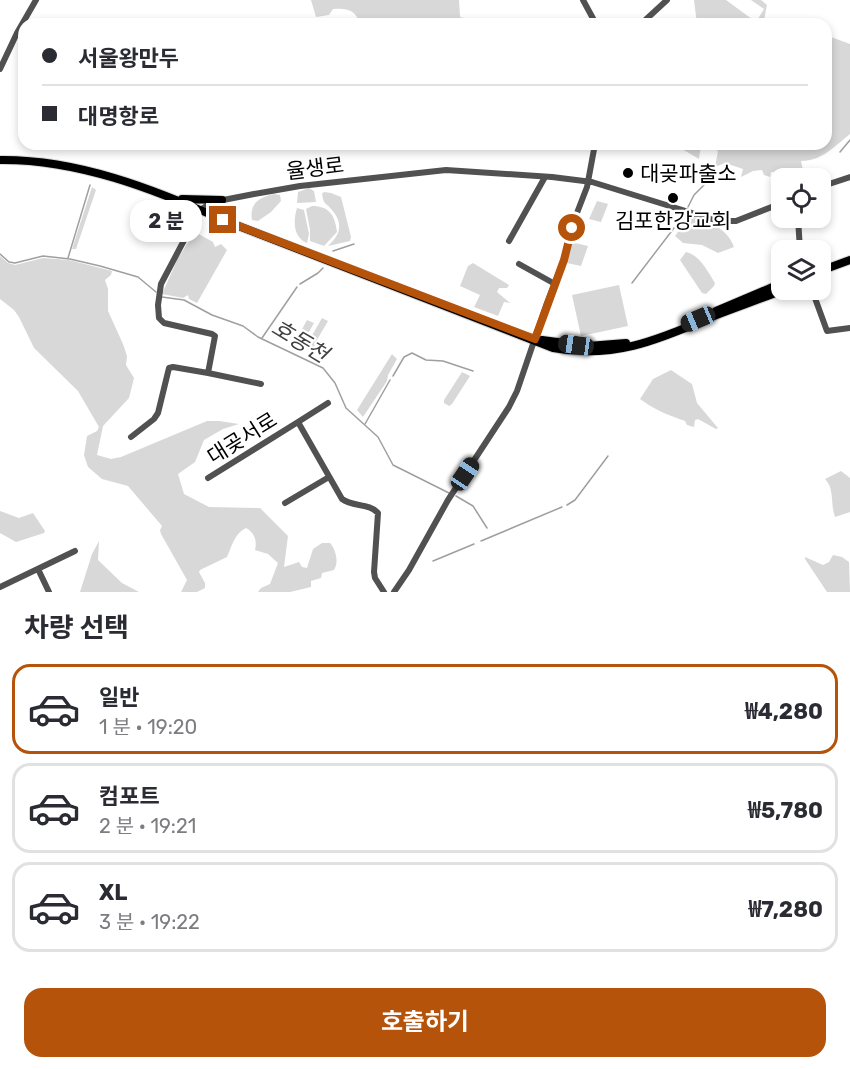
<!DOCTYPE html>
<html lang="ko">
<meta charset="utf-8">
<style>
body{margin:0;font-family:Rubik,"Noto Sans KR",sans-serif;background:#f7f7f7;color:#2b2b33;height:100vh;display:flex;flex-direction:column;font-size:22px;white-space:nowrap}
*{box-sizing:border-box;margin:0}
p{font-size:20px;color:#7c7c81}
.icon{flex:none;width:33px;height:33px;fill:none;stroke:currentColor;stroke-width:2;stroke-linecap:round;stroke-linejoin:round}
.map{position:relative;height:592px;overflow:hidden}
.side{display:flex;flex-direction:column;background:#fff;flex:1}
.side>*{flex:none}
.hud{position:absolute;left:18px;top:18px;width:814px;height:132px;border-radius:18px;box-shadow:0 3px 9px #0003;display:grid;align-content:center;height:132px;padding:0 24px;background:#fff}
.controls{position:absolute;left:771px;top:168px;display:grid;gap:12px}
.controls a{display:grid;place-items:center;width:60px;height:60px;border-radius:12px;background:#fff;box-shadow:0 3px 9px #0003;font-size:30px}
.end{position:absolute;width:27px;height:27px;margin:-14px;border:8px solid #b45309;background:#fff;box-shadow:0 0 0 3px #fff}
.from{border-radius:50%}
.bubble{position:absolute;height:42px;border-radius:18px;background:#fff;box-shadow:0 3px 9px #0003;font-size:20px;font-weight:700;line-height:42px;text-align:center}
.car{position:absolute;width:18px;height:36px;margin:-18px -9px;border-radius:8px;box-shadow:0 0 4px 2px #0007;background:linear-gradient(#222 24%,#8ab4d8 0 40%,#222 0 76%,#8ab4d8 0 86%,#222 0)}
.hud b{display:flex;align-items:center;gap:21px;height:57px;font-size:22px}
.hud b+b{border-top:2px solid #e1e1e2}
.hud i{width:15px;height:15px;background:#2b2b33}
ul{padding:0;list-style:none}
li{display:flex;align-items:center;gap:18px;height:90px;margin:0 12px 9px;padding:0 12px;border:3px solid #e1e1e2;border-radius:18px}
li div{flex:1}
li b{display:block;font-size:22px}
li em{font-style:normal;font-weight:700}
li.current{border-color:#b45309}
li>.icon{width:54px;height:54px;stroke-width:1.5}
h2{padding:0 24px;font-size:27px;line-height:72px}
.button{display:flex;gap:12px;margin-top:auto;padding:12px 24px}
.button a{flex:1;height:69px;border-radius:18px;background:#b45309;color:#fff;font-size:24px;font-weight:700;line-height:69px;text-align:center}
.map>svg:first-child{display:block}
.green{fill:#d8d8d8}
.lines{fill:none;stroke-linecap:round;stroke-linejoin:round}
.stream{stroke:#9f9f9f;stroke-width:1.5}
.major-casing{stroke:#dbdbdb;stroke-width:10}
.minor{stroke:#515151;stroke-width:6}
.major{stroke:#000;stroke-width:8}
.route{stroke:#b45309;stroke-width:8}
.poi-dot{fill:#000;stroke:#fff;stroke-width:2}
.labels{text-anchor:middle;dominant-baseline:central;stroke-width:4.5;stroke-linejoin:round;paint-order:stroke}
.street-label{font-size:21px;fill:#000;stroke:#fff}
.poi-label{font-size:21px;fill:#000;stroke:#fff;text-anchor:start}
.water-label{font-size:22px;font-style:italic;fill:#404040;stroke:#fff}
</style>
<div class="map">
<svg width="850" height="592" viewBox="0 0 850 592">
<rect width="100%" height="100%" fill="#fff"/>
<path class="green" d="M311,0h148l1,17 28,7h-127c-7,-14 -12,-16 -28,-15l-4,6 -13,2z
M694,0h32l30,22 8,-13 -13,-9h10l6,5 -3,15 3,4h-70z
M831,37l19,7v90c-15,12 -28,27 -49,27l2,9 -32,2 -1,5 -6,-2 -2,-5 -9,1 -12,6 2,-8 -18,-6 -10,4 3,-16 -12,-7 -6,7 -1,8 -17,-10 3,-4 9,2 4,-3h128v-94z
M92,187l4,3 -20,59h-4z
M309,188l5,3 2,11 -19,1 1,-11z
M324,192l7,1 10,4 10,40 -1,4 -22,5c12,-11 16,-22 4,-36 -6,-8 -8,-4 -10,-16z
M274,194l6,1 1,6 -10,11 -13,9 -6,-1c-3,-17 8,-23 22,-26z
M597,201l11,3 -7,18 -12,-3z
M312,206c17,0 23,9 25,26l-13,14 -14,-5v-11l-4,-21z
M297,208l7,2 5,24 -2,9c-14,-6 -14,-22 -10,-35z
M689,216c17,4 39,12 45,31l-16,6 -16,-8 -19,-2 -8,-7z
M195,232l18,10 2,5 6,-3 6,6 -30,53 -8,-4 -1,-4 -5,3 -21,-4 16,-36z
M571,242l17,4 -7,20 -14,-3z
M686,252c14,3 22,20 29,31l-1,3 -8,8 -4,-1 -22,-33z
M0,256l8,7 7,2 28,-7 26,2 43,11 -1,4 -6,5 3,9v22l15,33 4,12 -1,9 8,13 -5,20 -26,28 -6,29 14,4 10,-2 86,-36h12l20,3 -16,5 -19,11 -9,22 -17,12 6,20 25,13 51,1 28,28 -4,31 15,-5 3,5 5,1 6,-19 9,-6h8c6,7 9,19 4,27l-12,3 -1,5 -10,3v6l-21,5h-32l3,-4 9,-4 8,-21 -10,-9 -13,-4c2,-9 0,-17 -9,-22 -12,6 -14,18 -19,29l-27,13 -1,2 6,11v5l-8,4h-16l6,-12 -26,-46 -1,-4 2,-4 -34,-40 -26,-7 -14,-12 -4,-12 3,-19 10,-5 2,-4 -21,-36 -44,-43 -15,-31 -5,-7 -14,-11z
M473,263l36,22 -2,3h-8l-2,4 13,11 -6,-1 -6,14 -24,-9 6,-12 -20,-9 8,-20z
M619,285l9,41 -47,10 -9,-41z
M322,318l6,3 -14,24 4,3 -3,6 -8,-5 -1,-3z
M307,320l7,3 -15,27 -6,-4z
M392,354l5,5 -9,16 -1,6 -24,36 -6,-7z
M671,370l21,14 5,19 21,25 -2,1 -18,-10 -3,1 -1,7 -7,-2 -2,-4c-15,-5 -32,-12 -45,-22l13,-20z
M462,372l8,4 -18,28 -3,2 -5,-3v-3z
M841,471l9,7v34l-15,5c-5,-13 0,-28 -10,-38z
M0,511l19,7 14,-5 12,18 -1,2 -28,9 -16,-9z
M99,541l-1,19 24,23 17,9h-59l12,-38z
M833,555l9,2 7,5 1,30h-23l-22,-33v-2l18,8 6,-3z"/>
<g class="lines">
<path class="stream" d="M840,152l10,-12
M706,183l14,-2
M688,207l6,-12 10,-10
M677,224l6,-9
M333,251l21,-7
M0,254l9,8 6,1 28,-7 27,3 30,7 38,11 18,15
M68,258l22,-73
M632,283l42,-55
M300,284l18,-11 5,-5
M162,297l22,3 28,15 31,11 15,11 65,31 12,15 11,25 32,29 15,28 56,28
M262,338l35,-51
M393,376l11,-19 8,-4 14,7 17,1 30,10
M365,424l25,-44
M456,496l17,10 14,22
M567,505l8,-5 33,-44
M481,541l81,-34
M433,561l41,-17"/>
<g class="major-casing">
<path id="major" d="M0,160c77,-1 154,29 223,60l330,128c59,11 103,-7 156,-30 25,-10 49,-18 74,-28
M182,199l40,1
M820,271l30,-11
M716,311l66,-28
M542,340l46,6 38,-3"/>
</g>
<path class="minor" d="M583,0l13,24
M641,24l26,-24
M0,69l17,-36 19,-33
M820,187l30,-10
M222,200l-5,9 9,12
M798,218l2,32
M509,241l36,-64
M519,264l36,20
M812,290l15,41 23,-3
M208,373l53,11
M298,422l30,-19
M131,437l23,-18 4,-6 11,-45 4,-1 35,6 7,-37 -3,-2 -48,-11 -5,-5 -1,-13 3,-21 39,-74 13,-8 41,-8 46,-8 146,-16 106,7 40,5 126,39h18l46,-18
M208,478l90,-56 44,77c11,8 27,4 36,14l-4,59 1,6 9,14
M285,503l44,-26
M38,569l11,23
M0,587l75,-36
M394,592l15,-22 39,-70 61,-93 8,-16 30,-88 17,-43 11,-42 12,-31 8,-43"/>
<use href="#major" class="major"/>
</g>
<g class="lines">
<path class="route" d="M223,220l312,119 29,-79 8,-32"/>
</g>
<g class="poi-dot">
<circle cx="628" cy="173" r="6"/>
<circle cx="673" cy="198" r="6"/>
</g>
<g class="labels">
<g class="street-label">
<text transform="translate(315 168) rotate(-7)">율생로</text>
<text transform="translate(242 438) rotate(-32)">대곶서로</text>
</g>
<g class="poi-label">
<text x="640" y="173">대곶파출소</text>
<text x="673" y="220" text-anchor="middle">김포한강교회</text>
</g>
<g class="water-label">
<text transform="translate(300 341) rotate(31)">호동천</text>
</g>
</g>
</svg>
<div class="controls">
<a><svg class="icon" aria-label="locate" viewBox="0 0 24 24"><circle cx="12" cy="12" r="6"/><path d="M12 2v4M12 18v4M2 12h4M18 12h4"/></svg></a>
<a><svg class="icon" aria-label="layers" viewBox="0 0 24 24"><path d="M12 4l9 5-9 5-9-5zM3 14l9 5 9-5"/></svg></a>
</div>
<i class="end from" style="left:572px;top:228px"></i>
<i class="end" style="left:223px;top:220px"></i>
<div class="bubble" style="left:130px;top:200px;width:72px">2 분</div>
<i class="car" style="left:698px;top:319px;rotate:247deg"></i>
<i class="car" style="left:576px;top:345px;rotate:278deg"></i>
<i class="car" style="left:465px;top:474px;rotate:34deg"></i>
<div class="hud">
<b><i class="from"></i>서울왕만두</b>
<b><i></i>대명항로</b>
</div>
</div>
<section class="side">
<h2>차량 선택</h2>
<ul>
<li class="current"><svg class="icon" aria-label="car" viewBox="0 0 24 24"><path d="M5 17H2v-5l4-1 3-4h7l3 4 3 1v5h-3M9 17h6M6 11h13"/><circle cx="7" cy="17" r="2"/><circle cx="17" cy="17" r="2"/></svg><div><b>일반</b><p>1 분 · 19:20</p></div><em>₩4,280</em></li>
<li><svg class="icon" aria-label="car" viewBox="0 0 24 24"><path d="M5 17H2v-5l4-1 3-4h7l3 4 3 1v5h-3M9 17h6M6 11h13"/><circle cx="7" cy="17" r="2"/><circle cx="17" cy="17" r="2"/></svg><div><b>컴포트</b><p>2 분 · 19:21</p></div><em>₩5,780</em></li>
<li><svg class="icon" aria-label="car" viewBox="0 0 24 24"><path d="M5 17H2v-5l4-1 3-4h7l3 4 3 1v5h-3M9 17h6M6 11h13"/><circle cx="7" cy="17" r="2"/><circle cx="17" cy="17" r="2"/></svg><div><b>XL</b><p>3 분 · 19:22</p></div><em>₩7,280</em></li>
</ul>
<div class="button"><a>호출하기</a></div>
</section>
